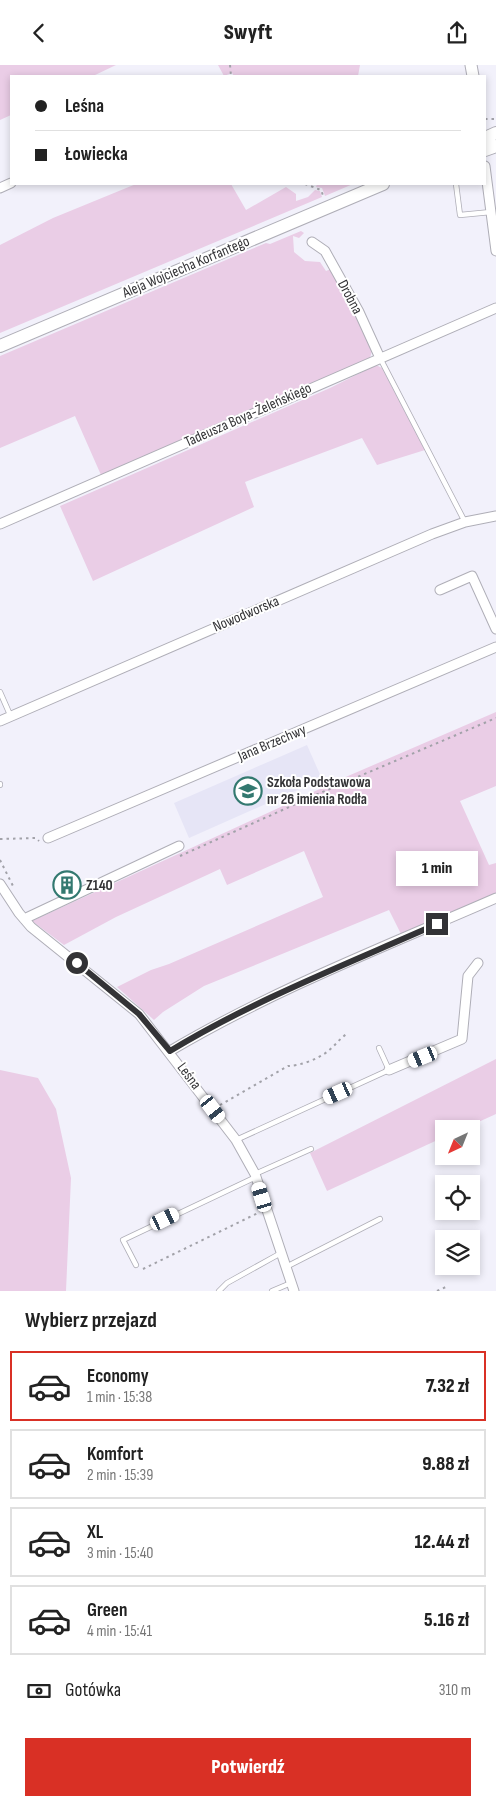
<!DOCTYPE html>
<html lang="pl">
<meta charset="utf-8">
<style>
body{margin:0;font-family:"Sofia Sans Condensed",sans-serif;background:#f2f2f2;color:#222;height:100vh;display:flex;flex-direction:column;font-size:19px;white-space:nowrap}
*{box-sizing:border-box;margin:0}
p{font-size:16px;color:#767676}
.icon{flex:none;width:28px;height:28px;fill:none;stroke:currentColor;stroke-width:2;stroke-linecap:round;stroke-linejoin:round}
.map{position:relative;height:1226px;overflow:hidden}
.panel{display:flex;flex-direction:column;background:#fff;flex:1}
.panel>*{flex:none}
.top-card{position:absolute;left:10px;top:10px;width:476px;height:110px;border-radius:0px;box-shadow:0 2px 8px #0003;display:grid;align-content:center;height:110px;padding:0 25px;background:#fff}
.needle{width:32px;rotate:223deg}
.controls{position:absolute;left:435px;top:1055px;display:grid;gap:10px}
.controls a{display:grid;place-items:center;width:45px;height:45px;border-radius:0px;background:#fff;box-shadow:0 2px 8px #0003;font-size:25px}
.end{position:absolute;width:22px;height:22px;margin:-11px;border:6px solid #333336;background:#fff;box-shadow:0 0 0 2px #fff}
.from{border-radius:50%}
.bubble{position:absolute;height:35px;border-radius:0px;background:#fff;box-shadow:0 2px 8px #0003;font-size:16px;font-weight:800;line-height:35px;text-align:center}
.car{position:absolute;width:15px;height:30px;margin:-15px -8px;border-radius:6px;box-shadow:0 0 4px 1px #0007;background:linear-gradient(#fff 24%,#345 0 40%,#fff 0 76%,#345 0 86%,#fff 0)}
.top-card b{display:flex;align-items:center;gap:18px;height:48px;font-size:19px}
.top-card b+b{border-top:1px solid #e0e0e0}
.top-card i{width:12px;height:12px;background:#222}
ul{padding:0;list-style:none}
li{display:flex;align-items:center;gap:15px;height:70px;margin:0 10px 8px;padding:0 15px;border:2px solid #e0e0e0;border-radius:0px}
li div{flex:1}
li b{display:block;font-size:19px}
li em{font-style:normal;font-weight:800}
li.current{border-color:#d93025}
li>.icon{width:45px;height:45px;stroke-width:1.5}
h2{padding:0 25px;font-size:22px;line-height:60px}
.pay{display:flex;align-items:center;gap:12px;height:55px;padding:0 25px;font-size:19px}
.pay p{margin-inline-start:auto}
.button{display:flex;gap:10px;margin-top:auto;padding:10px 25px}
.button a{flex:1;height:58px;border-radius:0px;background:#d93025;color:#fff;font-size:20px;font-weight:800;line-height:58px;text-align:center}
header{display:flex;justify-content:space-between;align-items:center;height:65px;padding:0 25px;background:#fff;font-size:22px;font-weight:800}
.map>svg:first-child{display:block}
.built{fill:#e6e5f6}
.green{fill:#eacde6}
.lines{fill:none;stroke-linecap:round;stroke-linejoin:round}
.service-casing{stroke:#afaeb7;stroke-width:6}
.minor-casing{stroke:#afaeb7;stroke-width:11}
.tertiary-casing{stroke:#afaeb7;stroke-width:13}
.secondary-casing{stroke:#afaeb7;stroke-width:14}
.path{stroke:#a2a2a9;stroke-width:2;stroke-dasharray:2.5 4;stroke-linecap:butt}
.service{stroke:#fff;stroke-width:4.5}
.minor{stroke:#fff;stroke-width:9}
.tertiary{stroke:#fff;stroke-width:11}
.secondary{stroke:#fff;stroke-width:12}
.route{stroke:#333336;stroke-width:6}
.labels{text-anchor:middle;dominant-baseline:central;stroke-width:4;stroke-linejoin:round;paint-order:stroke}
.street-label{font-size:15px;fill:#333336;stroke:#fff}
.poi-label{font-size:15px;font-weight:bold;fill:#333336;stroke:#fff;text-anchor:start}
</style>
<header><svg class="icon" aria-label="back" viewBox="0 0 24 24"><path d="M15 5l-7 7 7 7"/></svg>Swyft<svg class="icon" aria-label="share" viewBox="0 0 24 24"><path d="M12 15V3M7 8l5-5 5 5M5 13v7h14v-7"/></svg></header>
<div class="map">
<svg width="496" height="1226" viewBox="0 0 496 1226">
<rect width="100%" height="100%" fill="#f2f1fb"/>
<path class="built" d="M307,680l15,34 -133,59 -15,-35z"/>
<path class="green" d="M0,0h116l-23,11h-82v39l-11,5z
M218,0h142l-2,11h-124l-2,-3 -8,3z
M136,119h95l15,26 40,-23 10,7v7l12,-4 7,-7 5,1 2,6 -322,136v-88l53,-27z
M317,119h36l-28,12 -3,-8 -6,-1z
M301,166l3,2 -5,5 -6,-2 1,16 11,9 15,1 6,9 5,-2 39,72 3,6 -3,11 -269,117 -26,-59 -75,32v-92l266,-113 4,1z
M376,300l6,3 43,82 -48,15 -15,-27 -117,44 9,25 -161,74 -33,-75 270,-118z
M496,647v74l-36,15 29,64 7,-2v31l-94,42 -13,-26 -185,76 -41,26 -9,8 -37,-33 34,-17 18,-6 154,-67 -19,-46 -77,34 -7,-16 -104,48 -52,28 -32,-24 316,-145z
M496,994v55l-33,15h-19v8l-117,54 -17,-38z
M0,1005l38,8 18,31 15,69 -5,113h-66z"/>
<g class="lines">
<g class="service-casing">
<path id="service" d="M456,119l4,31 31,-3
M380,293l85,164
M0,627l11,25
M0,719v1
M236,1075l153,-70 -10,-22
M255,1109l56,-25
M136,1200l-13,-25 133,-63
M286,1202l94,-48
M219,1226l8,-8 54,-30
M272,1226l19,-8"/>
</g>
<g class="minor-casing">
<path id="minor" d="M485,101l11,85
M0,123l11,-5
M312,177l13,9 34,61 21,46
M0,459l496,-216
M440,525l32,-14 24,53
M0,656l432,-187 33,-12 31,-6
M48,773l448,-191
M0,819l19,29 12,14 108,87 97,126 19,34 39,117
M24,854l155,-73
M170,986c103,-61 216,-105 326,-153
M389,1005l73,-31 6,-63 10,-13"/>
</g>
<g class="tertiary-casing">
<path id="tertiary" d="M471,0l2,11"/>
</g>
<g class="secondary-casing">
<path id="secondary" d="M485,73l11,-5
M485,85l11,-4
M0,281l383,-162"/>
</g>
<path class="path" d="M230,0l1,11
M485,54h11
M305,119l16,6 3,8
M0,774l36,-1 3,3
M180,791l147,-66 169,-72
M0,795l14,28
M220,1040l68,-39c11,0 31,-7 40,-15 7,-5 11,-12 20,-18
M143,1204l117,-57
M437,1226l11,-5"/>
<use href="#service" class="service"/>
<use href="#minor" class="minor"/>
<use href="#tertiary" class="tertiary"/>
<use href="#secondary" class="secondary"/>
</g>
<g class="lines">
<path class="route" d="M77,898l62,51 31,37c84,-51 177,-87 267,-127"/>
</g>
<defs>
<g id="school-ring" transform="scale(1.4375)"><circle r="9.5" fill="#fff" stroke="#337970" stroke-width="1.5"/><path d="M0-5L7-2L0 1L-7-2ZM-4 1L0 2.5L4 1V4Q0 6-4 4Z" fill="#337970"/></g>
<g id="building-ring" transform="scale(1.4375)"><circle r="9.5" fill="#fff" stroke="#337970" stroke-width="1.5"/><path d="M-4-6H4V6H1V3H-1V6H-4ZM-2.5-4.3h1.7v1.8h-1.7ZM.8-4.3h1.7v1.8H.8ZM-2.5-1h1.7V.8h-1.7ZM.8-1h1.7V.8H.8Z" fill="#337970"/></g>
</defs>
<g fill-rule="evenodd">
<use href="#school-ring" x="248" y="726"/>
<use href="#building-ring" x="67" y="820"/>
</g>
<g class="labels">
<g class="street-label">
<text transform="translate(186 202) rotate(-23)">Aleja Wojciecha Korfantego</text>
<text transform="translate(350 232) rotate(62)">Drobna</text>
<text transform="translate(248 350) rotate(-24)">Tadeusza Boya-Żeleńskiego</text>
<text transform="translate(246 549) rotate(-23)">Nowodworska</text>
<text transform="translate(272 678) rotate(-23)">Jana Brzechwy</text>
<text transform="translate(189 1011) rotate(53)">Leśna</text>
</g>
<g class="poi-label">
<text x="267" y="717">Szkoła Podstawowa<tspan x="267" dy="17">nr 26 imienia Rodła</tspan></text>
<text x="86" y="820">Z140</text>
</g>
</g>
</svg>
<div class="controls">
<a><svg class="needle" viewBox="-14 -14 28 28"><path d="M0-13l5 13h-10z" fill="#e53935"/><path d="M0 13l5-13h-10z" fill="#767676"/></svg></a>
<a><svg class="icon" aria-label="locate" viewBox="0 0 24 24"><circle cx="12" cy="12" r="6"/><path d="M12 2v4M12 18v4M2 12h4M18 12h4"/></svg></a>
<a><svg class="icon" aria-label="layers" viewBox="0 0 24 24"><path d="M12 4l9 5-9 5-9-5zM3 14l9 5 9-5"/></svg></a>
</div>
<i class="end from" style="left:77px;top:898px"></i>
<i class="end" style="left:437px;top:859px"></i>
<div class="bubble" style="left:396px;top:786px;width:82px">1 min</div>
<i class="car" style="left:423px;top:992px;rotate:248deg"></i>
<i class="car" style="left:338px;top:1028px;rotate:246deg"></i>
<i class="car" style="left:213px;top:1044px;rotate:143deg"></i>
<i class="car" style="left:262px;top:1132px;rotate:343deg"></i>
<i class="car" style="left:165px;top:1154px;rotate:64deg"></i>
<div class="top-card">
<b><i class="from"></i>Leśna</b>
<b><i></i>Łowiecka</b>
</div>
</div>
<section class="panel">
<h2>Wybierz przejazd</h2>
<ul>
<li class="current"><svg class="icon" aria-label="car" viewBox="0 0 24 24"><path d="M5 17H2v-5l4-1 3-4h7l3 4 3 1v5h-3M9 17h6M6 11h13"/><circle cx="7" cy="17" r="2"/><circle cx="17" cy="17" r="2"/></svg><div><b>Economy</b><p>1 min · 15:38</p></div><em>7.32 zł</em></li>
<li><svg class="icon" aria-label="car" viewBox="0 0 24 24"><path d="M5 17H2v-5l4-1 3-4h7l3 4 3 1v5h-3M9 17h6M6 11h13"/><circle cx="7" cy="17" r="2"/><circle cx="17" cy="17" r="2"/></svg><div><b>Komfort</b><p>2 min · 15:39</p></div><em>9.88 zł</em></li>
<li><svg class="icon" aria-label="car" viewBox="0 0 24 24"><path d="M5 17H2v-5l4-1 3-4h7l3 4 3 1v5h-3M9 17h6M6 11h13"/><circle cx="7" cy="17" r="2"/><circle cx="17" cy="17" r="2"/></svg><div><b>XL</b><p>3 min · 15:40</p></div><em>12.44 zł</em></li>
<li><svg class="icon" aria-label="car" viewBox="0 0 24 24"><path d="M5 17H2v-5l4-1 3-4h7l3 4 3 1v5h-3M9 17h6M6 11h13"/><circle cx="7" cy="17" r="2"/><circle cx="17" cy="17" r="2"/></svg><div><b>Green</b><p>4 min · 15:41</p></div><em>5.16 zł</em></li>
</ul>
<div class="pay"><svg class="icon" aria-label="cash" viewBox="0 0 24 24"><path d="M3 7h18v10H3z"/><circle cx="12" cy="12" r="2"/></svg>Gotówka<p>310 m</p></div>
<div class="button"><a>Potwierdź</a></div>
</section>
